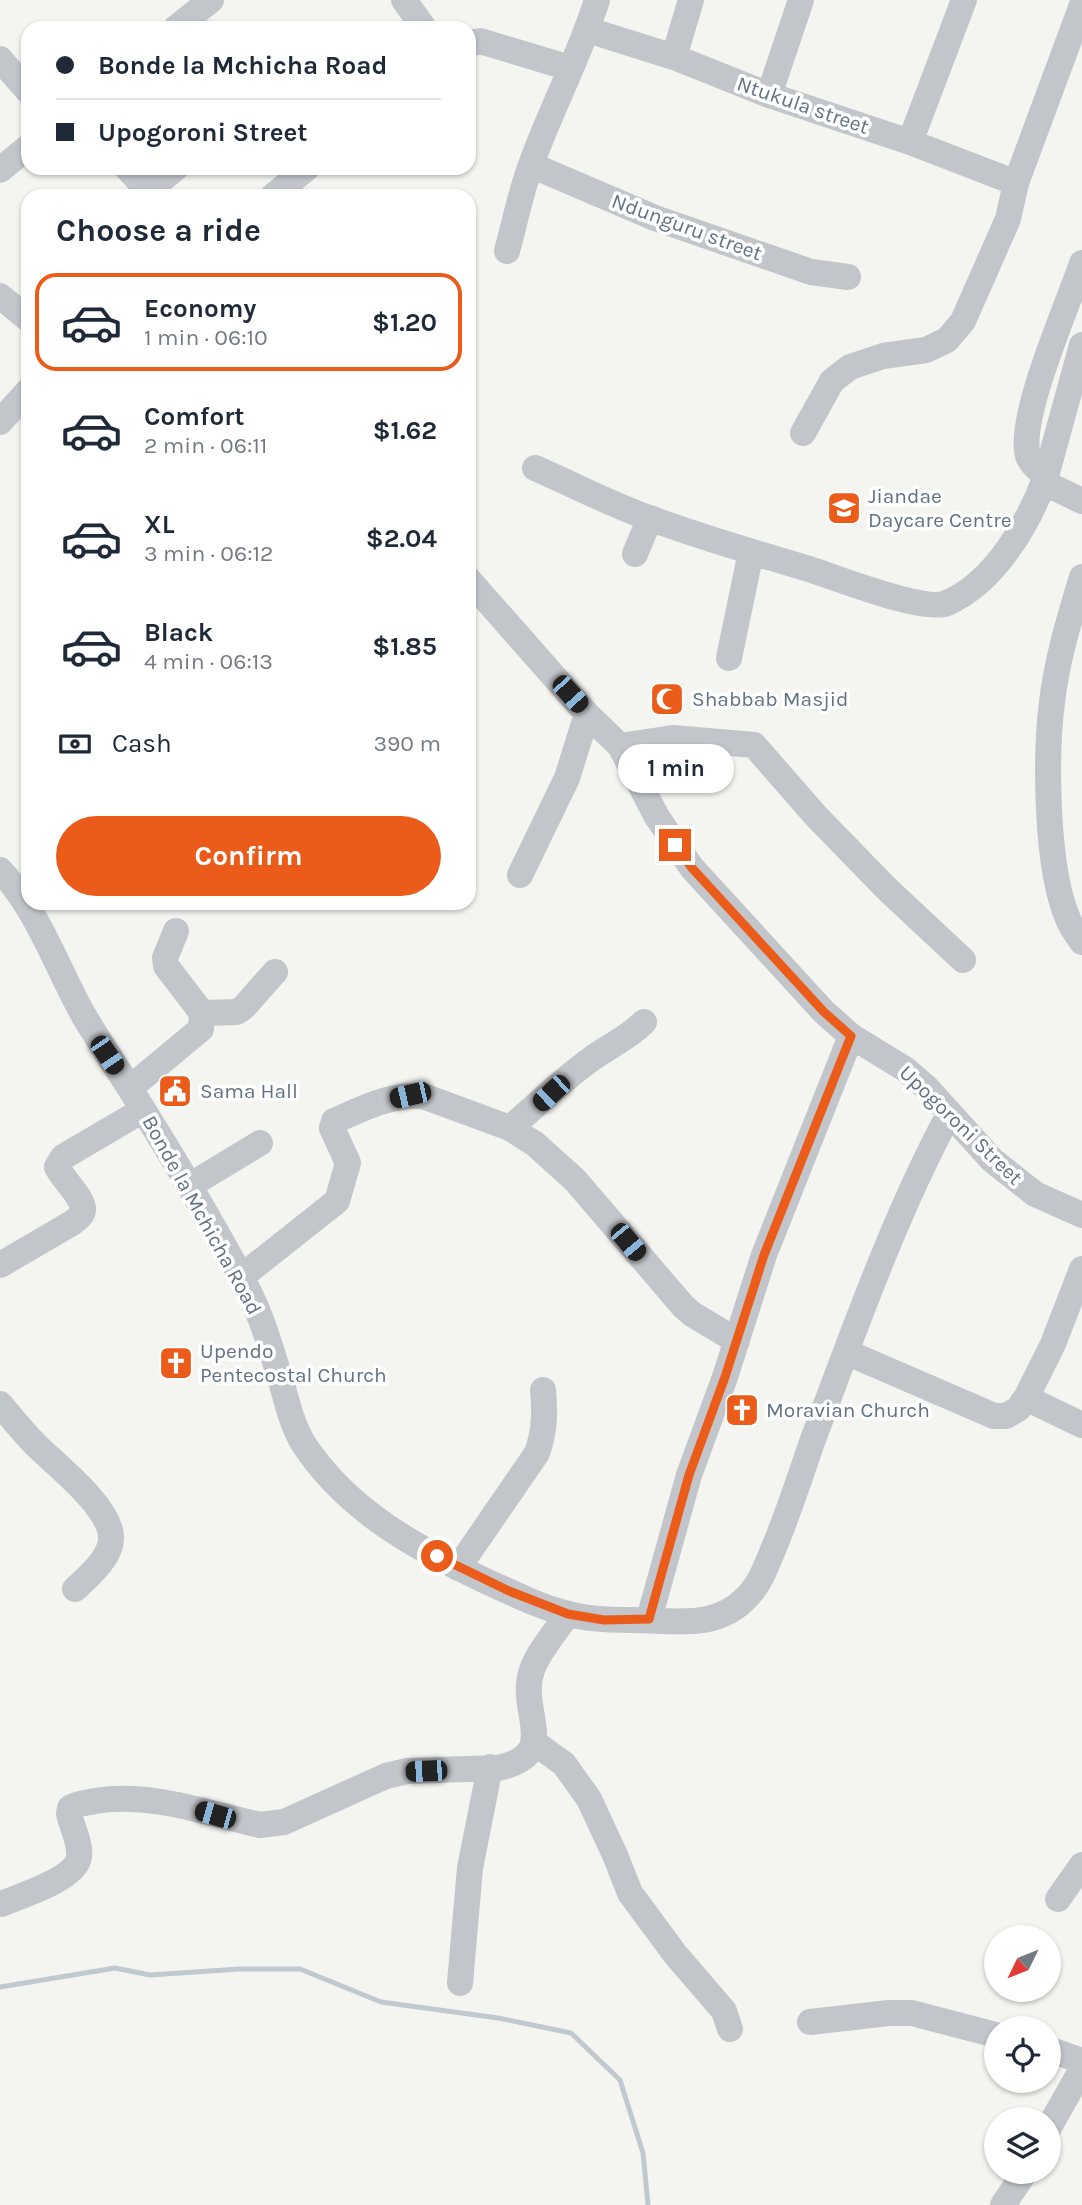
<!DOCTYPE html>
<meta charset="utf-8">
<style>
body{margin:0;font-family:Karla,sans-serif;background:#f2f2f3;color:#1f2937;height:100vh;display:flex;flex-direction:column;font-size:26px;white-space:nowrap}
*{box-sizing:border-box;margin:0}
p{font-size:23px;color:#747a83}
.icon{flex:none;width:38px;height:38px;fill:none;stroke:currentColor;stroke-width:2;stroke-linecap:round;stroke-linejoin:round}
.map{position:relative;flex:1;overflow:hidden}
.details{position:absolute;left:21px;top:189px;width:455px;height:721px;display:flex;flex-direction:column;background:#fff;border-radius:21px;box-shadow:0 2px 5px #0004}
.details>*{flex:none}
.guide{position:absolute;left:21px;top:21px;width:455px;height:154px;border-radius:21px;box-shadow:0 2px 5px #0004;display:grid;align-content:center;height:154px;padding:0 35px;background:#fff}
.needle{width:46px;rotate:227deg}
.fabs{position:absolute;left:984px;top:1925px;display:grid;gap:14px}
.fabs a{display:grid;place-items:center;width:77px;height:77px;border-radius:50%;background:#fff;box-shadow:0 2px 5px #0004;font-size:35px}
.end{position:absolute;width:32px;height:32px;margin:-16px;border:9px solid #eb5c1a;background:#fff;box-shadow:0 0 0 4px #fff}
.from{border-radius:50%}
.bubble{position:absolute;height:49px;border-radius:24px;background:#fff;box-shadow:0 2px 5px #0004;font-size:23px;font-weight:700;line-height:49px;text-align:center}
.car{position:absolute;width:21px;height:42px;margin:-21px -10px;border-radius:9px;box-shadow:0 0 5px 2px #0007;background:linear-gradient(#222 24%,#8ab4d8 0 40%,#222 0 76%,#8ab4d8 0 86%,#222 0)}
.guide b{display:flex;align-items:center;gap:24px;height:66px;font-size:26px}
.guide b+b{border-top:2px solid #e0e1e3}
.guide i{width:18px;height:18px;background:#1f2937}
ul{padding:0;list-style:none}
li{display:flex;align-items:center;gap:21px;height:98px;margin:0 14px 10px;padding:0 21px;border:4px solid transparent;border-radius:21px}
li div{flex:1}
li b{display:block;font-size:26px}
li em{font-style:normal;font-weight:700}
li.on{border-color:#eb5c1a}
li>.icon{width:63px;height:63px;stroke-width:1.5}
h2{padding:0 35px;font-size:32px;line-height:84px}
.pay{display:flex;align-items:center;gap:18px;height:77px;padding:0 35px;font-size:26px}
.pay p{margin-inline-start:auto}
.button{display:flex;gap:14px;margin-top:auto;padding:14px 35px}
.button a{flex:1;height:80px;border-radius:42px;background:#eb5c1a;color:#fff;font-size:28px;font-weight:700;line-height:80px;text-align:center}
.map>svg:first-child{display:block}
.lines{fill:none;stroke-linecap:round;stroke-linejoin:round}
.stream{stroke:#bfc9cf;stroke-width:5}
.minor{stroke:#c2c5c9;stroke-width:26}
.route{stroke:#eb5c1a;stroke-width:9}
.labels{text-anchor:middle;dominant-baseline:central;stroke-width:7;stroke-linejoin:round;paint-order:stroke}
.street-label{font-size:21px;fill:#627283;stroke:#fff}
.poi-label{font-size:21px;fill:#627283;stroke:#fff;text-anchor:start}
</style>
<div class="map">
<svg width="1082" height="2205" viewBox="0 0 1082 2205">
<rect width="100%" height="100%" fill="#f4f5f0"/>
<g class="lines">
<path class="stream" d="M0,1987l115,-19 35,7 90,-6h60l81,33 117,16 73,15 49,47 23,73 5,52"/>
<path class="minor" d="M404,0l20,28
M176,28l35,-28
M588,30l86,27 95,38 141,47 106,41
M469,43l11,-2 90,27
M674,57l17,-57
M0,59l28,32
M769,95l32,-95
M910,142l54,-142
M531,165l124,53 156,54 37,5
M127,168l19,20 4,1 26,-21
M0,170l28,-23
M273,196l34,-28
M507,251c8,-29 14,-61 25,-89 20,-55 48,-107 65,-162
M0,296l28,23
M1082,345l-36,131 5,10 31,15
M0,422l28,-31
M803,433l29,-52 18,-14 33,-11 43,-6 21,-10 16,-19 45,-102 8,-36 66,-178
M535,468c39,17 77,37 117,51 51,19 104,34 157,50 26,8 115,44 138,34 48,-21 82,-80 99,-127 -6,-5 -16,-13 -18,-20 -11,-38 41,-153 54,-193
M635,554l15,-36
M1082,577c-12,40 -25,82 -30,125 -7,56 -6,166 16,217 3,8 9,16 14,23
M469,580l118,134 33,32 37,71 35,51 132,144 27,24 54,33 21,18 66,73 43,34 47,21
M729,658l22,-106
M620,746l53,-8 81,7 62,71 71,73 76,71
M0,870c38,40 57,98 84,146 16,27 33,52 50,79 40,64 80,130 115,197 15,30 24,64 34,96 5,19 10,38 20,55 44,68 116,107 187,140 25,11 52,25 79,31 19,5 39,6 59,6 43,-1 86,12 119,-23 14,-14 20,-33 28,-52 14,-34 25,-68 37,-103 42,-111 81,-223 137,-328
M520,875l47,-97 20,-64
M202,1013l35,-1 7,-5 31,-35
M130,1088l71,-59 1,-16 -36,-47 -1,-8 11,-27
M510,1128c27,-23 52,-48 80,-68 19,-14 38,-22 54,-38
M189,1186l71,-43
M0,1265l72,-42c4,-3 10,-7 11,-13 2,-10 -21,-32 -26,-43l6,-10 80,-47
M241,1277l96,-76 11,-38 -16,-35 2,-7c28,-12 59,-28 89,-25l87,32 25,16 40,36 108,126 9,8 45,27
M846,1352l148,64h12l12,-7 8,-11 27,-54 29,-75
M1026,1398l56,27
M0,1404c13,15 25,31 40,45 20,19 69,58 71,87 2,20 -23,41 -36,53
M458,1568l79,-115c8,-23 8,-40 6,-63
M649,1619l40,-144 36,-98 39,-122 87,-219
M535,1743l29,21 25,35 26,56 15,38 45,61 49,57 6,18
M1058,1899l24,-34
M1,1904c19,-8 75,-25 78,-47 2,-13 -7,-30 -10,-43l1,-6c7,-5 16,-5 25,-7 57,-9 111,12 165,24l24,-3 102,-46 21,-5 91,-3c65,-14 19,-57 34,-98 6,-18 25,-40 36,-56
M460,1983l10,-115 20,-101
M810,2022l79,-9h23l84,22
M1048,2049l34,12
M1048,2129l34,-60
M1003,2205l22,-33"/>
</g>
<g class="lines">
<path class="route" d="M437,1556l72,35 59,23 36,6 45,-1 40,-144 36,-98 39,-122 87,-219 -27,-24 -132,-144 -17,-23"/>
</g>
<defs>
<g id="school-square" transform="scale(1.75)"><rect x="-9" y="-9" width="18" height="18" rx="4" fill="#eb5c1a" stroke="#fff"/><path d="M0-5L7-2L0 1L-7-2ZM-4 1L0 2.5L4 1V4Q0 6-4 4Z" fill="#fff"/></g>
<g id="mosque-square" transform="scale(1.75)"><rect x="-9" y="-9" width="18" height="18" rx="4" fill="#eb5c1a" stroke="#fff"/><path d="M3.5-4.9A6 6 0 1 0 3.5 4.9A5 5 0 1 1 3.5-4.9Z" fill="#fff"/></g>
<g id="civic-square" transform="scale(1.75)"><rect x="-9" y="-9" width="18" height="18" rx="4" fill="#eb5c1a" stroke="#fff"/><path d="M-.6-6.5H3V-4.5H.6V-3L4-1V1h2V6H-6V1h2V-1L-.6-3ZM-1.2 2.5V6h2.4V2.5Z" fill="#fff"/></g>
<g id="church-square" transform="scale(1.75)"><rect x="-9" y="-9" width="18" height="18" rx="4" fill="#eb5c1a" stroke="#fff"/><path d="M-1.2-6h2.4v3.5h3.3v2.4h-3.3V6h-2.4V-.1h-3.3v-2.4h3.3Z" fill="#fff"/></g>
</defs>
<g fill-rule="evenodd">
<use href="#school-square" x="844" y="508"/>
<use href="#mosque-square" x="667" y="699"/>
<use href="#civic-square" x="175" y="1091"/>
<use href="#church-square" x="176" y="1363"/>
<use href="#church-square" x="742" y="1410"/>
</g>
<g class="labels">
<g class="street-label">
<text transform="translate(803 105) rotate(19)">Ntukula street</text>
<text transform="translate(687 227) rotate(20)">Ndunguru street</text>
<text transform="translate(961 1125) rotate(44)">Upogoroni Street</text>
<text transform="translate(202 1215) rotate(61)">Bonde la Mchicha Road</text>
</g>
<g class="poi-label">
<text x="868" y="496">Jiandae<tspan x="868" dy="24">Daycare Centre</tspan></text>
<text x="692" y="699">Shabbab Masjid</text>
<text x="200" y="1091">Sama Hall</text>
<text x="200" y="1351">Upendo<tspan x="200" dy="24">Pentecostal Church</tspan></text>
<text x="766" y="1410">Moravian Church</text>
</g>
</g>
</svg>
<div class="fabs">
<a><svg class="needle" viewBox="-14 -14 28 28"><path d="M0-13l5 13h-10z" fill="#e53935"/><path d="M0 13l5-13h-10z" fill="#747a83"/></svg></a>
<a><svg class="icon" aria-label="locate" viewBox="0 0 24 24"><circle cx="12" cy="12" r="6"/><path d="M12 2v4M12 18v4M2 12h4M18 12h4"/></svg></a>
<a><svg class="icon" aria-label="layers" viewBox="0 0 24 24"><path d="M12 4l9 5-9 5-9-5zM3 14l9 5 9-5"/></svg></a>
</div>
<i class="end from" style="left:437px;top:1556px"></i>
<i class="end" style="left:675px;top:845px"></i>
<div class="bubble" style="left:618px;top:744px;width:116px">1 min</div>
<i class="car" style="left:570px;top:694px;rotate:138deg"></i>
<i class="car" style="left:107px;top:1055px;rotate:146deg"></i>
<i class="car" style="left:551px;top:1093px;rotate:227deg"></i>
<i class="car" style="left:410px;top:1095px;rotate:257deg"></i>
<i class="car" style="left:628px;top:1242px;rotate:140deg"></i>
<i class="car" style="left:426px;top:1771px;rotate:268deg"></i>
<i class="car" style="left:215px;top:1815px;rotate:286deg"></i>
<div class="guide">
<b><i class="from"></i>Bonde la Mchicha Road</b>
<b><i></i>Upogoroni Street</b>
</div>
<section class="details">
<h2>Choose a ride</h2>
<ul>
<li class="on"><svg class="icon" aria-label="car" viewBox="0 0 24 24"><path d="M5 17H2v-5l4-1 3-4h7l3 4 3 1v5h-3M9 17h6M6 11h13"/><circle cx="7" cy="17" r="2"/><circle cx="17" cy="17" r="2"/></svg><div><b>Economy</b><p>1 min · 06:10</p></div><em>$1.20</em></li>
<li><svg class="icon" aria-label="car" viewBox="0 0 24 24"><path d="M5 17H2v-5l4-1 3-4h7l3 4 3 1v5h-3M9 17h6M6 11h13"/><circle cx="7" cy="17" r="2"/><circle cx="17" cy="17" r="2"/></svg><div><b>Comfort</b><p>2 min · 06:11</p></div><em>$1.62</em></li>
<li><svg class="icon" aria-label="car" viewBox="0 0 24 24"><path d="M5 17H2v-5l4-1 3-4h7l3 4 3 1v5h-3M9 17h6M6 11h13"/><circle cx="7" cy="17" r="2"/><circle cx="17" cy="17" r="2"/></svg><div><b>XL</b><p>3 min · 06:12</p></div><em>$2.04</em></li>
<li><svg class="icon" aria-label="car" viewBox="0 0 24 24"><path d="M5 17H2v-5l4-1 3-4h7l3 4 3 1v5h-3M9 17h6M6 11h13"/><circle cx="7" cy="17" r="2"/><circle cx="17" cy="17" r="2"/></svg><div><b>Black</b><p>4 min · 06:13</p></div><em>$1.85</em></li>
</ul>
<div class="pay"><svg class="icon" aria-label="cash" viewBox="0 0 24 24"><path d="M3 7h18v10H3z"/><circle cx="12" cy="12" r="2"/></svg>Cash<p>390 m</p></div>
<div class="button"><a>Confirm</a></div>
</section>
</div>
